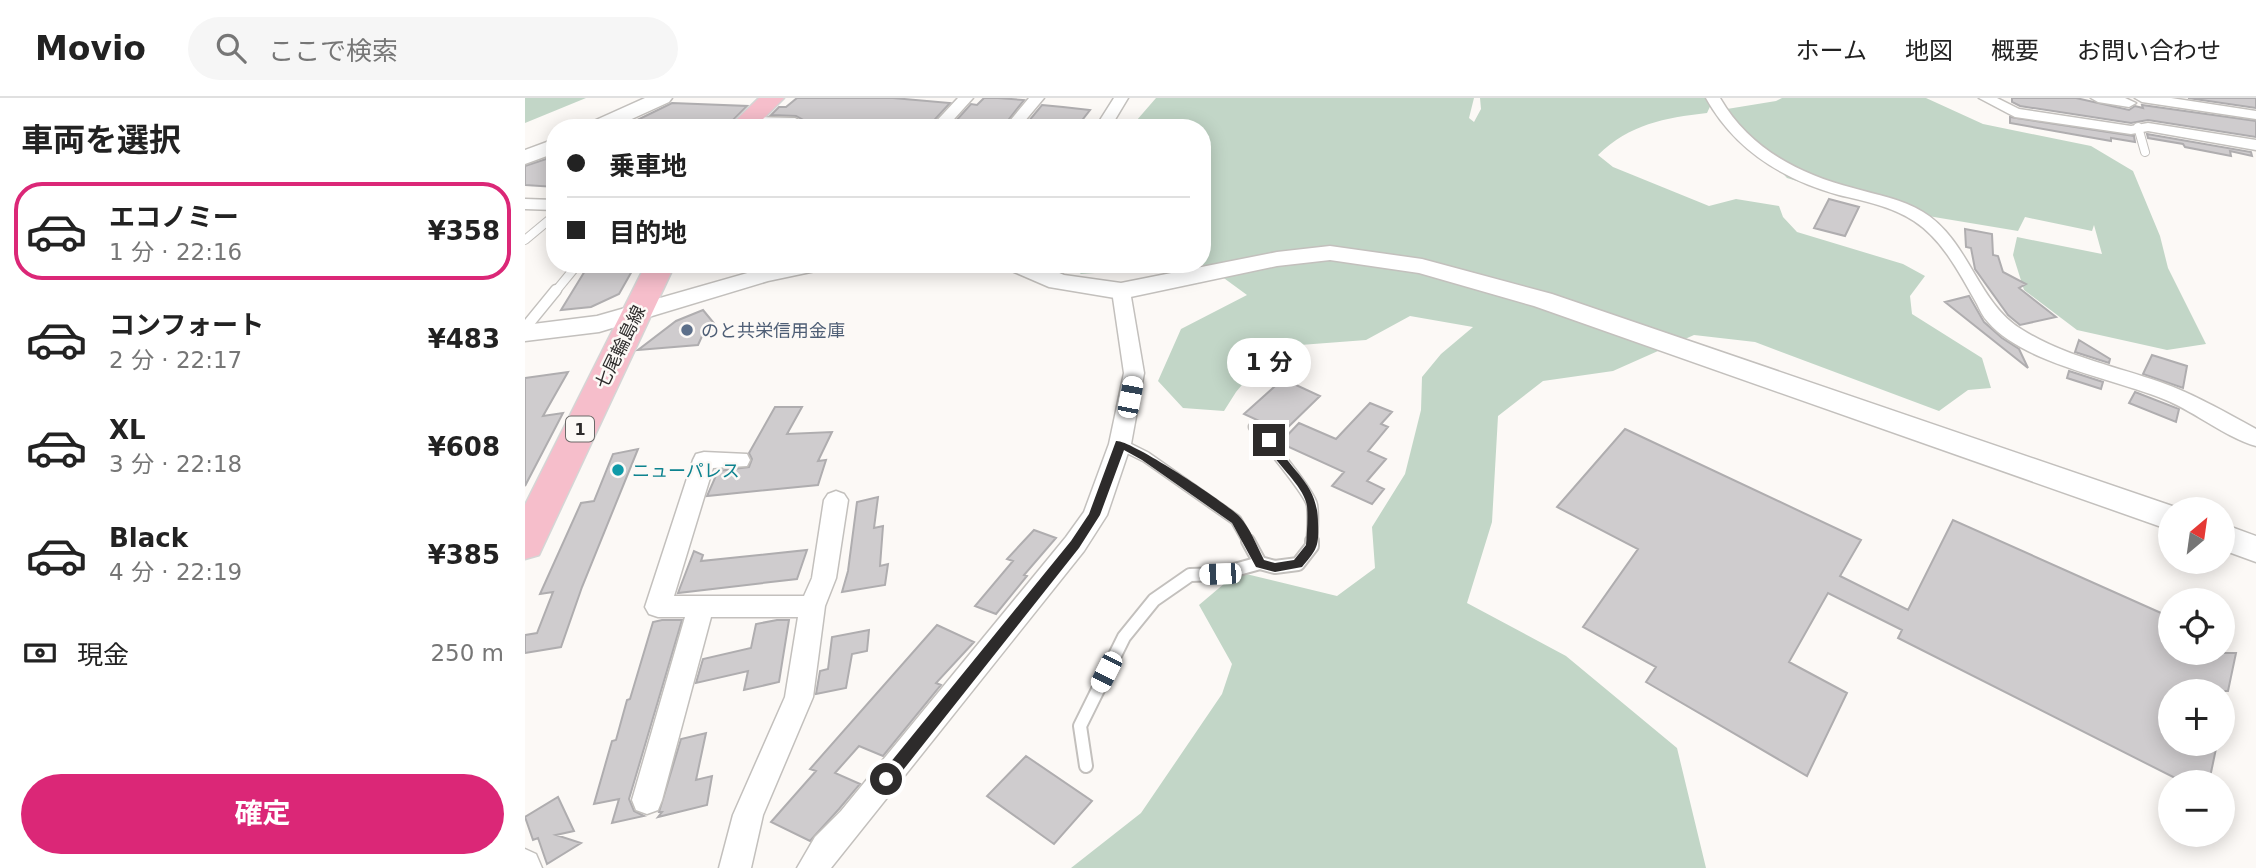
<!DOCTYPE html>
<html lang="ja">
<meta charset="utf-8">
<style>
body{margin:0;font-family:"DejaVu Sans","Noto Sans JP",sans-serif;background:#f6f6f6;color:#222;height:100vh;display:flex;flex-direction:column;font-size:26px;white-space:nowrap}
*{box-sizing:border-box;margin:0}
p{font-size:23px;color:#767676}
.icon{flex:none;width:38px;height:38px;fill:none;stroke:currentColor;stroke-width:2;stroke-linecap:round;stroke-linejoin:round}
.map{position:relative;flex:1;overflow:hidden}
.details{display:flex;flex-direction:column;background:#fff;width:525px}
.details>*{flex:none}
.banner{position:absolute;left:21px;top:21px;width:665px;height:154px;border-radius:28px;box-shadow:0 4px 18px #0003;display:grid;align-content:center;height:154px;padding:0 21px;background:#fff}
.needle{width:46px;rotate:29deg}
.fabs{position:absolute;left:1633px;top:399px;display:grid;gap:14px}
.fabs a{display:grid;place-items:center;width:77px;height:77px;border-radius:50%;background:#fff;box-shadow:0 4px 18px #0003;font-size:35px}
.end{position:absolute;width:32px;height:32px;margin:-16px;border:9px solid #2d2b2b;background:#fff;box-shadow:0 0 0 4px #fff}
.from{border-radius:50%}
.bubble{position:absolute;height:49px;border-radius:24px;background:#fff;box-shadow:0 4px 18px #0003;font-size:23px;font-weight:700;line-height:49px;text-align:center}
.car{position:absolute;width:21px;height:42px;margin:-21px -10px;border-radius:9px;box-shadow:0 0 5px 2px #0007;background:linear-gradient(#fff 24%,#345 0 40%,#fff 0 76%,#345 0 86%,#fff 0)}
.banner b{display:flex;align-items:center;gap:24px;height:66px;font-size:26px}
.banner b+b{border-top:2px solid #e0e0e0}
.banner i{width:18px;height:18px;background:#222}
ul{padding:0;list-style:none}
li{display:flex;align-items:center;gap:21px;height:98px;margin:0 14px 10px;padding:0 7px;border:4px solid transparent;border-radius:28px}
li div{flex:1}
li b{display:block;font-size:26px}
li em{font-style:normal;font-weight:700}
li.active{border-color:#db2777}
li>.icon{width:63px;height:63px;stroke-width:1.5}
h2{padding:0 21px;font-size:32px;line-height:84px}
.pay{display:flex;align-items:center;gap:18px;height:77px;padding:0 21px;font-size:26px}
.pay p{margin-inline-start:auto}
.cta{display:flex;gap:14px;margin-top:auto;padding:14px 21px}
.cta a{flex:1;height:80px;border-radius:42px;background:#db2777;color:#fff;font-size:28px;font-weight:700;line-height:80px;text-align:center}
header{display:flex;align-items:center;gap:42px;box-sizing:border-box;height:98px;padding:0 35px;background:#fff;border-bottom:2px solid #e0e0e0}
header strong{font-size:33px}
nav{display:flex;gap:38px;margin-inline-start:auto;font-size:24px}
.search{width:490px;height:63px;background:#f6f6f6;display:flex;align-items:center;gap:18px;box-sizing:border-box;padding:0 24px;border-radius:38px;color:#767676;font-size:26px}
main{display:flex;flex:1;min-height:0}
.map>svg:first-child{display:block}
.green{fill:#c2d6c7}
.building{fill:#cfccce;stroke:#afadaf;stroke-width:2}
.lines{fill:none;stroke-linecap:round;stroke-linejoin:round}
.lane-far2-casing{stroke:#c3c0bd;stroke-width:10}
.lane-far1-casing{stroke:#c3c0bd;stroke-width:13}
.lane-casing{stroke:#c3c0bd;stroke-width:16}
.street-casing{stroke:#c3c0bd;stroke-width:3}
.secondary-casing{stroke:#c3c0bd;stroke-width:3}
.primary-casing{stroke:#d5d5d5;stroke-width:3}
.lane-far2{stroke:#fff;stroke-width:8}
.lane-far1{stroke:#fff;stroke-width:10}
.lane{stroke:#fff;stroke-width:12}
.street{fill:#fff;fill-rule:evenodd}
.secondary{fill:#fff;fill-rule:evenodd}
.primary{fill:#f6becb;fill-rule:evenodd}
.route{fill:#2d2b2b}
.service-dot{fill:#5c6f8a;stroke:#fcf9f6;stroke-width:2.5}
.culture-dot{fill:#0f9aa8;stroke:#fcf9f6;stroke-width:2.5}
.labels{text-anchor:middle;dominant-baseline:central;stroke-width:5;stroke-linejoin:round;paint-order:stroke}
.shield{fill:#fcf9f6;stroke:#6b6968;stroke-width:2}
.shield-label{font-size:16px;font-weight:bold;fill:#2d2b2b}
.service-label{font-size:18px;fill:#4e5e75;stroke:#fcf9f6;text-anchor:start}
.street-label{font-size:18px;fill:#2d2b2b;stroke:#fcf9f6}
.culture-label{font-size:18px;fill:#0d838f;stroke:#fcf9f6;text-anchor:start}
</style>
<header>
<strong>Movio</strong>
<div class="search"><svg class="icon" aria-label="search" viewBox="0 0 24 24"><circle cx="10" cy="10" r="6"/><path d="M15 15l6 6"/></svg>ここで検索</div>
<nav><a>ホーム</a><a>地図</a><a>概要</a><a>お問い合わせ</a></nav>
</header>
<main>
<section class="details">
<h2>車両を選択</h2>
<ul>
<li class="active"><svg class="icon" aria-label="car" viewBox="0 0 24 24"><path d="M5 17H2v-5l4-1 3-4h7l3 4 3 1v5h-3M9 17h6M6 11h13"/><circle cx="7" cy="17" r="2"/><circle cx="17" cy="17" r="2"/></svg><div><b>エコノミー</b><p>1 分 · 22:16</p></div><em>¥358</em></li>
<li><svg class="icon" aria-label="car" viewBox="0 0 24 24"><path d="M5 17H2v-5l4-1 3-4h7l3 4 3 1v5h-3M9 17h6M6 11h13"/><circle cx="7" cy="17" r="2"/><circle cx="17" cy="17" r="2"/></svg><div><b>コンフォート</b><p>2 分 · 22:17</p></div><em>¥483</em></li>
<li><svg class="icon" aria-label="car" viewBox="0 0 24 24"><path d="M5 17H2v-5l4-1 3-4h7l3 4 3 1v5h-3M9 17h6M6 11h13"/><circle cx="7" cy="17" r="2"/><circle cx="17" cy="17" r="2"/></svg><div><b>XL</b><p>3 分 · 22:18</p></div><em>¥608</em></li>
<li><svg class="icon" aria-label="car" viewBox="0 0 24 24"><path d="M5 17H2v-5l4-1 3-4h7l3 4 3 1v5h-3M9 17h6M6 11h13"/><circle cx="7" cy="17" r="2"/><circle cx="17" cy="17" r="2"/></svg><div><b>Black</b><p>4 分 · 22:19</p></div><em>¥385</em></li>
</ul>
<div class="pay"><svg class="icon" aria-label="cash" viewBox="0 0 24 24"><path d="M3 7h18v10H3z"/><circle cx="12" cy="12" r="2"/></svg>現金<p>250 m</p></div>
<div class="cta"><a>確定</a></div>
</section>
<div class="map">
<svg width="1731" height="770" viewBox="0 0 1731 770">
<rect width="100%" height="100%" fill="#fcf9f6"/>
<path class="green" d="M0,0h61l-61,25z
M631,0h318l-5,20 5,4 7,-13 -1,-11h234l-7,15c-43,5 -77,11 -109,42l15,12 96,39 27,-7 43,7 4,11 14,15 106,32 22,12 -15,20 2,18 70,44 9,30 -23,2 -29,21 -184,-69 -61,-7 -81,36 -70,10 -45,35 -6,106 -25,81 99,53 111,92 29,120h-635l70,-55 81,-119 10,-30 -33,-59 39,-33 99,24 38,-28 -3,-41 33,-53 16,-64 1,-33 19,-23 32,-27 -63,-11 -44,24 -92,7 -38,45 -12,19 -41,-3 -25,-27 23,-52 66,-34 -41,-30 -125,9 -12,-10h133v-136h-72z
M1257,0h144l57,26 108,22 42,25 27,65 8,32 38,76 -39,6 -90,-20 -53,-40 -11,-35 4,-18 85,17 -8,-29 -2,6 -67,-14 -7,14 -126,-21 -105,-32 -37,-39 -23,-30 49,-8z"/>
<path class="building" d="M272,0h96l57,5 -23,25h-32l3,-3 -66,-4 -8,7h-23l4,-7 -9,-5 -25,-1 8,-8h7z
M459,0h14l26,2 -22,28h-24l3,-3 -27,-2 17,-19 6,1z
M1487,0h64l53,12 6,-4 8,2 -1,-3 114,16v16l-108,-17 -17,3 -111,-17 -8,-4z
M1663,0h68v10z
M147,5l75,3 -22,22 -100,-2z
M517,7l21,2 27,3 -14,18h-53z
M1485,19l124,19 1,6 -24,-4v3l-101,-18z
M1622,36l104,18 1,4 -22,-5 1,5 -46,-9 -2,-3 -35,-6z
M30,58v31l-30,-2v-19z
M1304,101l30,8 -14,29 -31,-8z
M1440,131l27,5 1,21 5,1 5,16 23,12 -7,4 37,29 -36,8 -12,-10 -33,-46 -4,-21 -5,-1z
M111,166l-17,30 -28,13 -30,3 27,-44z
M1444,198l15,26 18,16 17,11 9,19 -83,-66z
M178,212l14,17 -14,7 -5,11 -60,5 38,-29z
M1554,242l31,19 -1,4 -34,-11z
M1627,257l35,11 -4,22 -40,-14z
M1544,273l34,11 -2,7 -34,-11z
M43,274l-25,44 20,-3 -38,73v-108z
M758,281l37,17 -37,36 -39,-18z
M1610,294l44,17 -3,13 -47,-19z
M845,305l22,9 -11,12 7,3 -20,24 18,8 -19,22 17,8 -12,15 -40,-18 12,-14 -64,-29 19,-20 37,16z
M250,309h27l-15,27 45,-2 -14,29 8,-1 -8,25 -111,11 11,-25 31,-4 3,-8 -3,-6z
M1100,331l236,111 -21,36 68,34 45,-90 217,97v36h66l-8,38h-58v53h47l-8,38h-26l-285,-144 4,-8 -74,-37 -39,69 58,31 -40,83 -161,-94 10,-15 -73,-40 55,-78 -81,-42z
M113,351l-56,138 -21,60 -36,6v-18l12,-2 16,-41 -13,2 41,-91 13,-2 19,-47z
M353,399l-4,31 9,-2 -3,40 8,-2 -3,21 -43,7 6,-21 9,-69z
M509,432l22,8 -32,37 3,1 -31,38 -21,-8 38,-45 -6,-2z
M282,452l-10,29 -119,14 16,-42 9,4 -2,6z
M137,522h20l-53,179 5,12 10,5 -32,7 7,-24 -25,5 18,-63 4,-1 11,-40 3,-1 23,-77z
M252,522h12l-10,62 -35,8 4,-19 -52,12 7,-24 48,-11 5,-24z
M412,527l37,17 -38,41 5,2 -58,71 -24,-10 -24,27 25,11 -21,25 -29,32 -39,-19 45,-51 -6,-2z
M344,532l-2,21 -15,3 -6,34 -30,6 4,-23 8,-2 4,-32z
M181,635l-10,47 16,-4 -5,29 -49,12 4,-5h-3l22,-73z
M501,658l66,45 -38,43 -67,-48z
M33,699l16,34 -18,4 25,8 -34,21 -9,-26 -5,2 -8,-23z"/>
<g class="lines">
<g class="lane-far2-casing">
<path id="lane-far2" d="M1613,29l7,25
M0,142l30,-25
M30,194l23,-28"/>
</g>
<g class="lane-far1-casing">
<path id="lane-far1" d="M0,230l31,-38
M729,329c10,10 56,66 58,78 2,12 0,26 0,38
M595,346l26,13 90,63 13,23"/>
</g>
<g class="lane-casing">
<path id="lane" d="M723,443l12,22 15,4 23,-3 14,-18v-5
M561,668l-6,-40 44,-89 30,-37 36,-25 30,-1 40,-11"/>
</g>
<g class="street-casing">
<path id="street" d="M433,0h15l-27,30h-16z
M504,0h15l-25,30h-15z
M589,0h14l-18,30h-15z
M1181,0h14c29,50 78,76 133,90 24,7 49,11 70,24 46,28 54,90 98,117 42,27 93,37 139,53 34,12 65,30 96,47v17c-31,-9 -59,-33 -90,-46 -50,-21 -142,-36 -178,-78 -5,-5 -8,-12 -11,-18 -17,-30 -34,-64 -63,-83 -23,-15 -50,-20 -75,-26 -57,-16 -104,-45 -133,-97z
M1454,0h18l22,11 112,17 17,-3 108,17v10l-108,-19 -17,3 -116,-17z
M1566,0h34l11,5 -7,4 -31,-5z
M1610,0h36l85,13v8l-114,-17z
M222,19l48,1 7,4 -4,6 -56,-4 -2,-3 2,-3z
M0,101l30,1v10l-30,-1z
M596,187l9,6 14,82 -13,71 -24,71 -23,36 -253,317h-34l18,-31 26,-26 225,-274 18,-25 25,-68 15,-71 -12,-82z
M179,354l43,2 3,6 -3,6 -34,2 -39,128h130l8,-18 12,-78 4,-6 8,-3 8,3 4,6 -12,78 -11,28 -12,91 -50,118 -12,53h-32l14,-53 52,-118 13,-80h-87l-49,183 -4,10 -11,4 -11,-4 -4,-10 53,-183h-27l-9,-3 -4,-7 48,-147 3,-6z
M0,751l11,5 6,14h-17z"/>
</g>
<g class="secondary-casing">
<path id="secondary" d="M120,0h27l-3,4 -57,26h-28l3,-4z
M30,41v14l-30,11v-14z
M805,148l92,13 130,35 629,215h-11v21l-636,-224 -115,-33 -89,-13 -53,6 -156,33 -72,-12 -42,-18 -3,-5h34l26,11 57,8 156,-31z
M254,166h49l-3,5 -57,12 -169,51 -74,9v-16l72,-9z
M1698,426l33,12v26l-33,-12z"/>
</g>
<g class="primary-casing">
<path id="primary" d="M234,0h25l-30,30h-26z
M121,166h29l-131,280 -5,11 -14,4v-54z"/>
</g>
<use href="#lane-far2" class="lane-far2"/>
<use href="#lane-far1" class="lane-far1"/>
<use href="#lane" class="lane"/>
<use href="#street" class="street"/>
<use href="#secondary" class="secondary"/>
<use href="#primary" class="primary"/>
</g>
<path class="route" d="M744,339l4,1c17,34 45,44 45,85 1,24 -1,26 -16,44l-27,5 -19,-5 -24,-44 -90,-63 -18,-10 -24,65 -21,33 -187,236h-11l-2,-5 2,-5 190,-233 18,-27 27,-73c14,-2 112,63 124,76 10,11 17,29 24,43l11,3 19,-3 12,-15c1,-13 2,-27 1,-39 -3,-21 -34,-44 -44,-66z"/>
<circle class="service-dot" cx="162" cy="232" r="7"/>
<circle class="culture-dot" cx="93" cy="372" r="7"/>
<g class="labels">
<rect class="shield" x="41" y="318.5" width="28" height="25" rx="5"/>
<g class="shield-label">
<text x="55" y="331">1</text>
</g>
<g class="service-label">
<text x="176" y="232">のと共栄信用金庫</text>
</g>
<g class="street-label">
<text transform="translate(95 249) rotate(-64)">七尾輪島線</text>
</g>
<g class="culture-label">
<text x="107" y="372">ニューパレス</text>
</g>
</g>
</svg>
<div class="fabs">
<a><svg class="needle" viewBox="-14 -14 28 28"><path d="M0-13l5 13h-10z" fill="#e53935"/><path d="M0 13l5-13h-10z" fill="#767676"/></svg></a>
<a><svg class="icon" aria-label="locate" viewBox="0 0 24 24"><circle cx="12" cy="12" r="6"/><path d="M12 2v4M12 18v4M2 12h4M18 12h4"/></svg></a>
<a>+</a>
<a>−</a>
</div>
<i class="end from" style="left:361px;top:681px"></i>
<i class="end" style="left:744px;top:342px"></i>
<div class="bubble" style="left:702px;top:240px;width:84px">1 分</div>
<i class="car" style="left:605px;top:299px;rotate:11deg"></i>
<i class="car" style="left:695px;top:476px;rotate:268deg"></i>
<i class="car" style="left:581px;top:574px;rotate:207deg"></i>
<div class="banner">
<b><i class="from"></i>乗車地</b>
<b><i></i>目的地</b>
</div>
</div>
</main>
